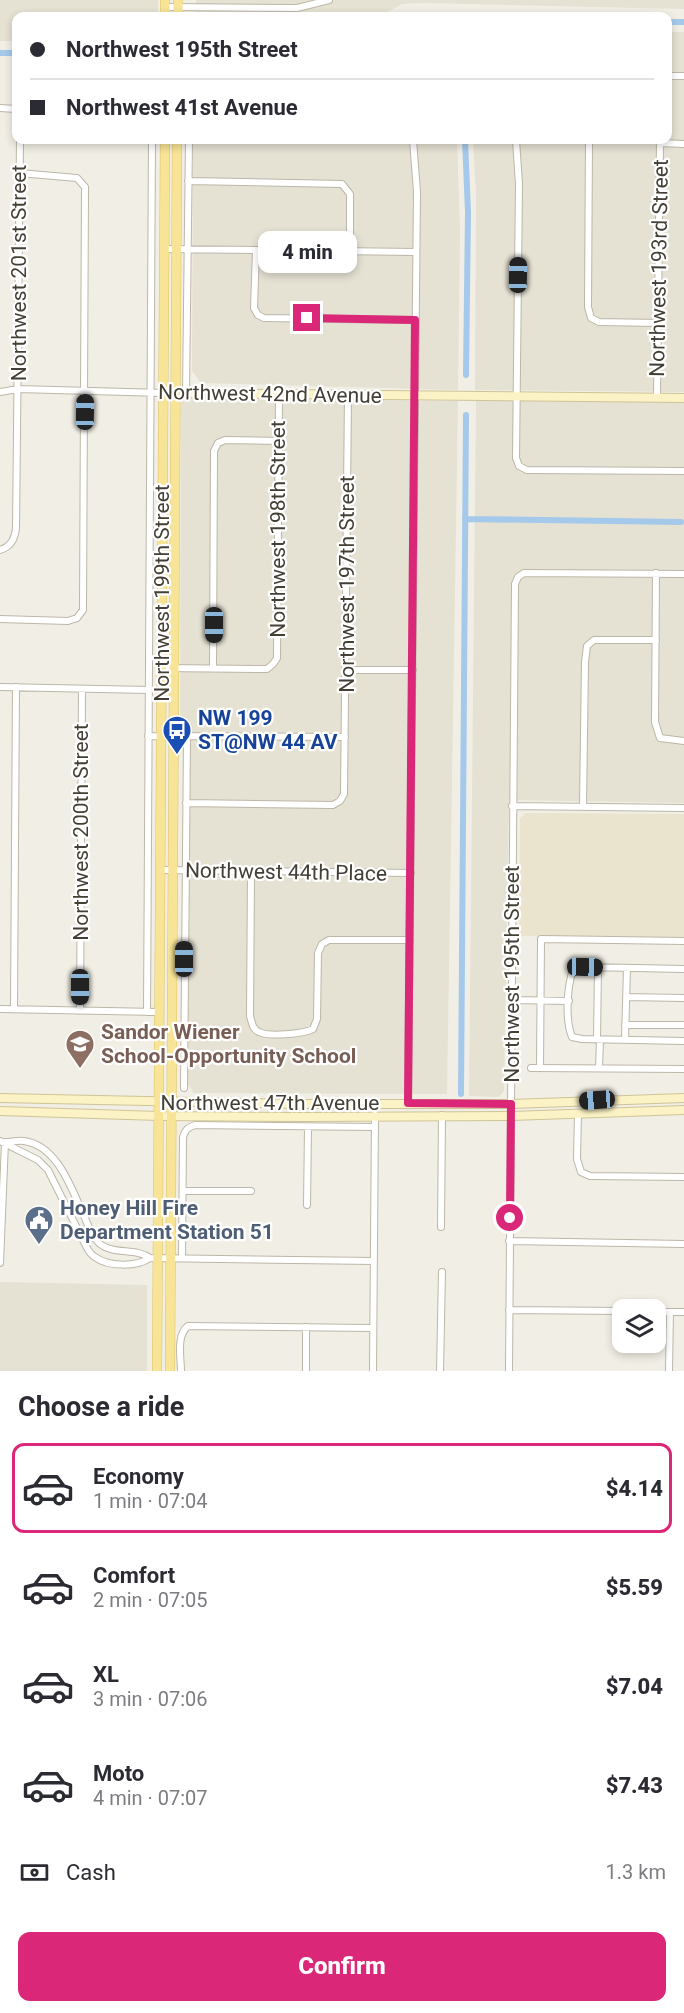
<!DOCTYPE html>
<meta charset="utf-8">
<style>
body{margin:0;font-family:Roboto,sans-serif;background:#f7f7f7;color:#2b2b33;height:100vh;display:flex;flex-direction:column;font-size:22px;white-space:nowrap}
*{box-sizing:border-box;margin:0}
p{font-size:20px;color:#7c7c81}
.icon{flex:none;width:33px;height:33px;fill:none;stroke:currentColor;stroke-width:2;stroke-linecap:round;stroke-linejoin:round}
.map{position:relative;height:1371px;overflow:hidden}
.panel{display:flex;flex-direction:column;background:#fff;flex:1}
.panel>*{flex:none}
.guide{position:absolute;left:12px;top:12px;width:660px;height:132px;border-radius:12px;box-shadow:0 3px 9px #0003;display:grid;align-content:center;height:132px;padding:0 18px;background:#fff}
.fabs{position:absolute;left:612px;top:1299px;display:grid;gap:12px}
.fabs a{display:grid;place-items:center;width:54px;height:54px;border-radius:12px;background:#fff;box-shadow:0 3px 9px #0003;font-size:30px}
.end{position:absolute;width:27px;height:27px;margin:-14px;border:8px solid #db2777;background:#fff;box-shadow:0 0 0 3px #fff}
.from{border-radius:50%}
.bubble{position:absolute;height:42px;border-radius:12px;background:#fff;box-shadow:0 3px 9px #0003;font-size:20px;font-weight:800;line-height:42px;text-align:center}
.car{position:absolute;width:18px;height:36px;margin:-18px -9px;border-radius:8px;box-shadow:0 0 4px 2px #0007;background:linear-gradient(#222 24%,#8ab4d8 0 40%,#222 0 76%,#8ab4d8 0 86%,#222 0)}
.guide b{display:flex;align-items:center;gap:21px;height:57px;font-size:22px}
.guide b+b{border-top:2px solid #e1e1e2}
.guide i{width:15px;height:15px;background:#2b2b33}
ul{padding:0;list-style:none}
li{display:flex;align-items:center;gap:18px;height:90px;margin:0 12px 9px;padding:0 6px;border:3px solid transparent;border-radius:12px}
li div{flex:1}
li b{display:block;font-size:22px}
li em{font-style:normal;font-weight:800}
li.on{border-color:#db2777}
li>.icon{width:54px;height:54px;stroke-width:1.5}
h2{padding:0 18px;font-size:27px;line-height:72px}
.pay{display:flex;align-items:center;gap:15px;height:66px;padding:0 18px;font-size:22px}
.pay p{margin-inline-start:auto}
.action{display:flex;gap:12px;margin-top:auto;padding:12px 18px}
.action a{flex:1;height:69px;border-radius:12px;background:#db2777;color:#fff;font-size:24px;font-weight:800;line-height:69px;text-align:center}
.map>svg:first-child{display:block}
.residential{fill:#e5e1d3}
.education{fill:#eae4cf}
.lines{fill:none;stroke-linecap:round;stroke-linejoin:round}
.canal{stroke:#a4c9eb;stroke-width:6}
.street-casing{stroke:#bcb7a8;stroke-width:8}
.secondary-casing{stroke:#cfc497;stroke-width:10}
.primary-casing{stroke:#dcc268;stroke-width:10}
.street{stroke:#fff;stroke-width:6}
.secondary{stroke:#fbf2c5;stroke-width:8}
.primary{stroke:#f8e497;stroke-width:9}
.route{stroke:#db2777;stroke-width:8}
.labels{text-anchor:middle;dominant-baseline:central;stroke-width:4.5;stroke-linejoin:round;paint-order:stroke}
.street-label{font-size:21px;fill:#433f35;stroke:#fff}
.transit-label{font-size:21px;font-weight:bold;fill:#164399;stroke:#fff;text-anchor:start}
.education-label{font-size:21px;font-weight:bold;fill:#785e54;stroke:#fff;text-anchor:start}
.service-label{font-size:21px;font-weight:bold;fill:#4e5e75;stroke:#fff;text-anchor:start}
</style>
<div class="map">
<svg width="684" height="1371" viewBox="0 0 684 1371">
<rect width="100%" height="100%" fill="#f1efe5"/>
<path class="residential" d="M0,0h158v16h-142v25h-16z
M196,0h488v9l-260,-6 -22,1 -22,12h-184z
M668,32h16v360l-209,-2 1,-196 -3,-54h195z
M193,140h264l3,92 -2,158 -257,-7 -9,-12z
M188,398l270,3 -11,693 -253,-1 -7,-10 3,-350h-5l-5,-5 1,-326z
M476,399l208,3v401l-175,-3 -5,291 -5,6 -30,-1z
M0,1282l147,3v86h-147z"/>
<path class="education" d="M525,813l159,1v124l-165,-2 1,-117z"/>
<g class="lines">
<path class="canal" d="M668,22h16
M0,53h16
M465,140l3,72 -2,163
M465,519l216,3
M461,1094l5,-679"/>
<g class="street-casing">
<path id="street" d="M165,7l132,1 32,-8
M668,76h16
M0,108l16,1
M516,140l3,44 -3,274 3,8 8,4 157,1
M589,140l-1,167 3,11 8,4 59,1
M660,143l24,1
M188,181l154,3 8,10v57
M164,249l252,3
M256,250l-2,58 4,7 6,3 151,2
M0,392l18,-3 145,4
M186,393l3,-253
M657,397l3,-257
M0,550c11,-3 15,-11 16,-22l4,-388
M656,573l-1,149 5,16 24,3
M0,619l68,2 9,-3 6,-8 2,-423 -8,-9 -58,-5
M162,668l105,1 6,-5 4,-6 2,-265
M213,668l1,-217 4,-8 7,-3 54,1
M346,670h67
M0,687l149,3
M148,736l197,1
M186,803l147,2 7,-4 4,-7 4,-400
M512,806l172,2
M583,806l2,-144 2,-16 7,-6h62
M160,870l251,3
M251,872l-1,144c2,6 2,13 9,16 10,5 44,2 54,-3l4,-10 1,-66 4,-9 7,-4h81
M684,969l-98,-2 -13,3c-6,17 -8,50 -1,67l10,2 102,2
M626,997l58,1
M512,1000l57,1
M0,1009l159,3
M14,1009l2,-322
M80,1011l2,-322
M147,1012l5,-872
M625,1025h59
M597,1040l1,-73
M625,1040l2,-72
M531,1068l153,1
M540,1068l1,-129 143,2
M599,1068l1,-28
M184,1088l3,-351
M408,1103l9,-911 -4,-52
M578,1113l-1,46 4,13 9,4 94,1
M0,1141l38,19 10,10 38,76c2,4 5,9 9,11 13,10 42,10 55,1l224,3
M6,1142c5,0 12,-2 18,-1 35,5 48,50 61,77 3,8 7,18 13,24 14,14 37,5 52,16
M183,1191h68
M307,1205l1,-78
M441,1227l1,-112
M509,1241l175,3
M182,1258l1,-121c2,-7 5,-10 12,-12l180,2
M0,1263l5,-121
M509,1310l113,1
M656,1312h28
M181,1371c0,-13 -5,-36 7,-45l185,2
M306,1371v-44
M373,1371l2,-256
M440,1371l2,-99
M509,1371l6,-787 3,-7 6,-4 160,1
M669,1371l1,-59"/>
</g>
<g class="secondary-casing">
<path id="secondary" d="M163,393l521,5
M0,1098l298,6h213l173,-6
M0,1111l159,5 148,1 204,-1 173,-6"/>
</g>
<g class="primary-casing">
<path id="primary" d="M165,16v-16
M178,16v-16
M157,1371l8,-1231
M170,1371l7,-1231"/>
</g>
<use href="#street" class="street"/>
<use href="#secondary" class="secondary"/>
<use href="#primary" class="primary"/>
</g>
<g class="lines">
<path class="route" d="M307,318l108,2 -7,783 103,1 -1,114"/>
</g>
<defs>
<g id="bus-pin" transform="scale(1.5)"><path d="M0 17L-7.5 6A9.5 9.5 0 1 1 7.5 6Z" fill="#1a4fb4" stroke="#fff"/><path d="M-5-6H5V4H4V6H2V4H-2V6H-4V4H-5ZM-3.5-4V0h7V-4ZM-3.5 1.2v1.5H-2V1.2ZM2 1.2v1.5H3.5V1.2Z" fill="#fff"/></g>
<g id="school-pin" transform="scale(1.5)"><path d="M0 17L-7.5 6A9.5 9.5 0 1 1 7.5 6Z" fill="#8d6e63" stroke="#fff"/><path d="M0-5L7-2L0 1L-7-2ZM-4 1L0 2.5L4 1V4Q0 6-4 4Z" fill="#fff"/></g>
<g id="civic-pin" transform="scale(1.5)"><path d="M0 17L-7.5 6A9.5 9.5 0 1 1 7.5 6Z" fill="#5c6f8a" stroke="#fff"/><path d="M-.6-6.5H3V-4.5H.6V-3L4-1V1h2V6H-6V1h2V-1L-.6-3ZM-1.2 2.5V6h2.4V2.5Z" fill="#fff"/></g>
</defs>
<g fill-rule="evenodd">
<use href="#bus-pin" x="177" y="730"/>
<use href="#school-pin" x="80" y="1044"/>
<use href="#civic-pin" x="39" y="1220"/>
</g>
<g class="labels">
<g class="street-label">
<text transform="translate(659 268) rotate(-89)">Northwest 193rd Street</text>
<text transform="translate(19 273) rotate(-90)">Northwest 201st Street</text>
<text transform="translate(270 394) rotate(1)">Northwest 42nd Avenue</text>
<text transform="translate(278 529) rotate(-90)">Northwest 198th Street</text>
<text transform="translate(347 584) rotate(-90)">Northwest 197th Street</text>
<text transform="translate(162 593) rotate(-90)">Northwest 199th Street</text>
<text transform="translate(81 832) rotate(-90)">Northwest 200th Street</text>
<text transform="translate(286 872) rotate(1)">Northwest 44th Place</text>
<text transform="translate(512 974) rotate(-90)">Northwest 195th Street</text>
<text x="270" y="1103">Northwest 47th Avenue</text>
</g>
<g class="transit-label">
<text x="198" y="718">NW 199<tspan x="198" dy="24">ST@NW 44 AV</tspan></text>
</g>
<g class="education-label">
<text x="101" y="1032">Sandor Wiener<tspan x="101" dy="24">School-Opportunity School</tspan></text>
</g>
<g class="service-label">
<text x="60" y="1208">Honey Hill Fire<tspan x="60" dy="24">Department Station 51</tspan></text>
</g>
</g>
</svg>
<div class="fabs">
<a><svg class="icon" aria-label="layers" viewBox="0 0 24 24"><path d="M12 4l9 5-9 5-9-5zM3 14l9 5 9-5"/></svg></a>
</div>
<i class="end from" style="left:510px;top:1218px"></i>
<i class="end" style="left:307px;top:318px"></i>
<div class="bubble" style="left:258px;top:231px;width:99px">4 min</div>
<i class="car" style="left:518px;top:275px;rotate:1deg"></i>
<i class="car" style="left:85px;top:412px;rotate:1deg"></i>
<i class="car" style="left:214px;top:625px;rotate:180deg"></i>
<i class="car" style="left:184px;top:959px;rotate:0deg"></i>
<i class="car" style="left:585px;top:967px;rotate:91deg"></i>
<i class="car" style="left:80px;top:987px;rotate:180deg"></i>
<i class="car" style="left:597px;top:1100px;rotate:266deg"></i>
<div class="guide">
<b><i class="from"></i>Northwest 195th Street</b>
<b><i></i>Northwest 41st Avenue</b>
</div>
</div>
<section class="panel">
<h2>Choose a ride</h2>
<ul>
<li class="on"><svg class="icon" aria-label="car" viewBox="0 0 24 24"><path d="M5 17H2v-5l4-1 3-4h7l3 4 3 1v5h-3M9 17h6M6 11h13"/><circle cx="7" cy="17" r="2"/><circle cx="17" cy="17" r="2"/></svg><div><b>Economy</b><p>1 min · 07:04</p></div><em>$4.14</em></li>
<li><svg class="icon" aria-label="car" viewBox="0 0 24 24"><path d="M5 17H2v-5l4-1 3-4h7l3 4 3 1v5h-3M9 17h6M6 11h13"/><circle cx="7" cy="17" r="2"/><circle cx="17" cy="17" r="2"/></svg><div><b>Comfort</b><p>2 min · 07:05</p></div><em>$5.59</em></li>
<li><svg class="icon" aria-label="car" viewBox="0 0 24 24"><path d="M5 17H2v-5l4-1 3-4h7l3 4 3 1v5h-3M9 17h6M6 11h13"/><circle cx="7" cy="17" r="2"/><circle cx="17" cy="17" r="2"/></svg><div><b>XL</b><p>3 min · 07:06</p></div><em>$7.04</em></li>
<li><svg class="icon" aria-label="car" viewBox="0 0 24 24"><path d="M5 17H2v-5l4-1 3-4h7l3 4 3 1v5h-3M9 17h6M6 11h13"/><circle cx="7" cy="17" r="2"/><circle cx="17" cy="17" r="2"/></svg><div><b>Moto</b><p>4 min · 07:07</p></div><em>$7.43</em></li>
</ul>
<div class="pay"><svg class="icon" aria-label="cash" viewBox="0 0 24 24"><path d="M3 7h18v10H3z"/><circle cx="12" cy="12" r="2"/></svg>Cash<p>1.3 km</p></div>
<div class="action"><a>Confirm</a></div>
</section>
